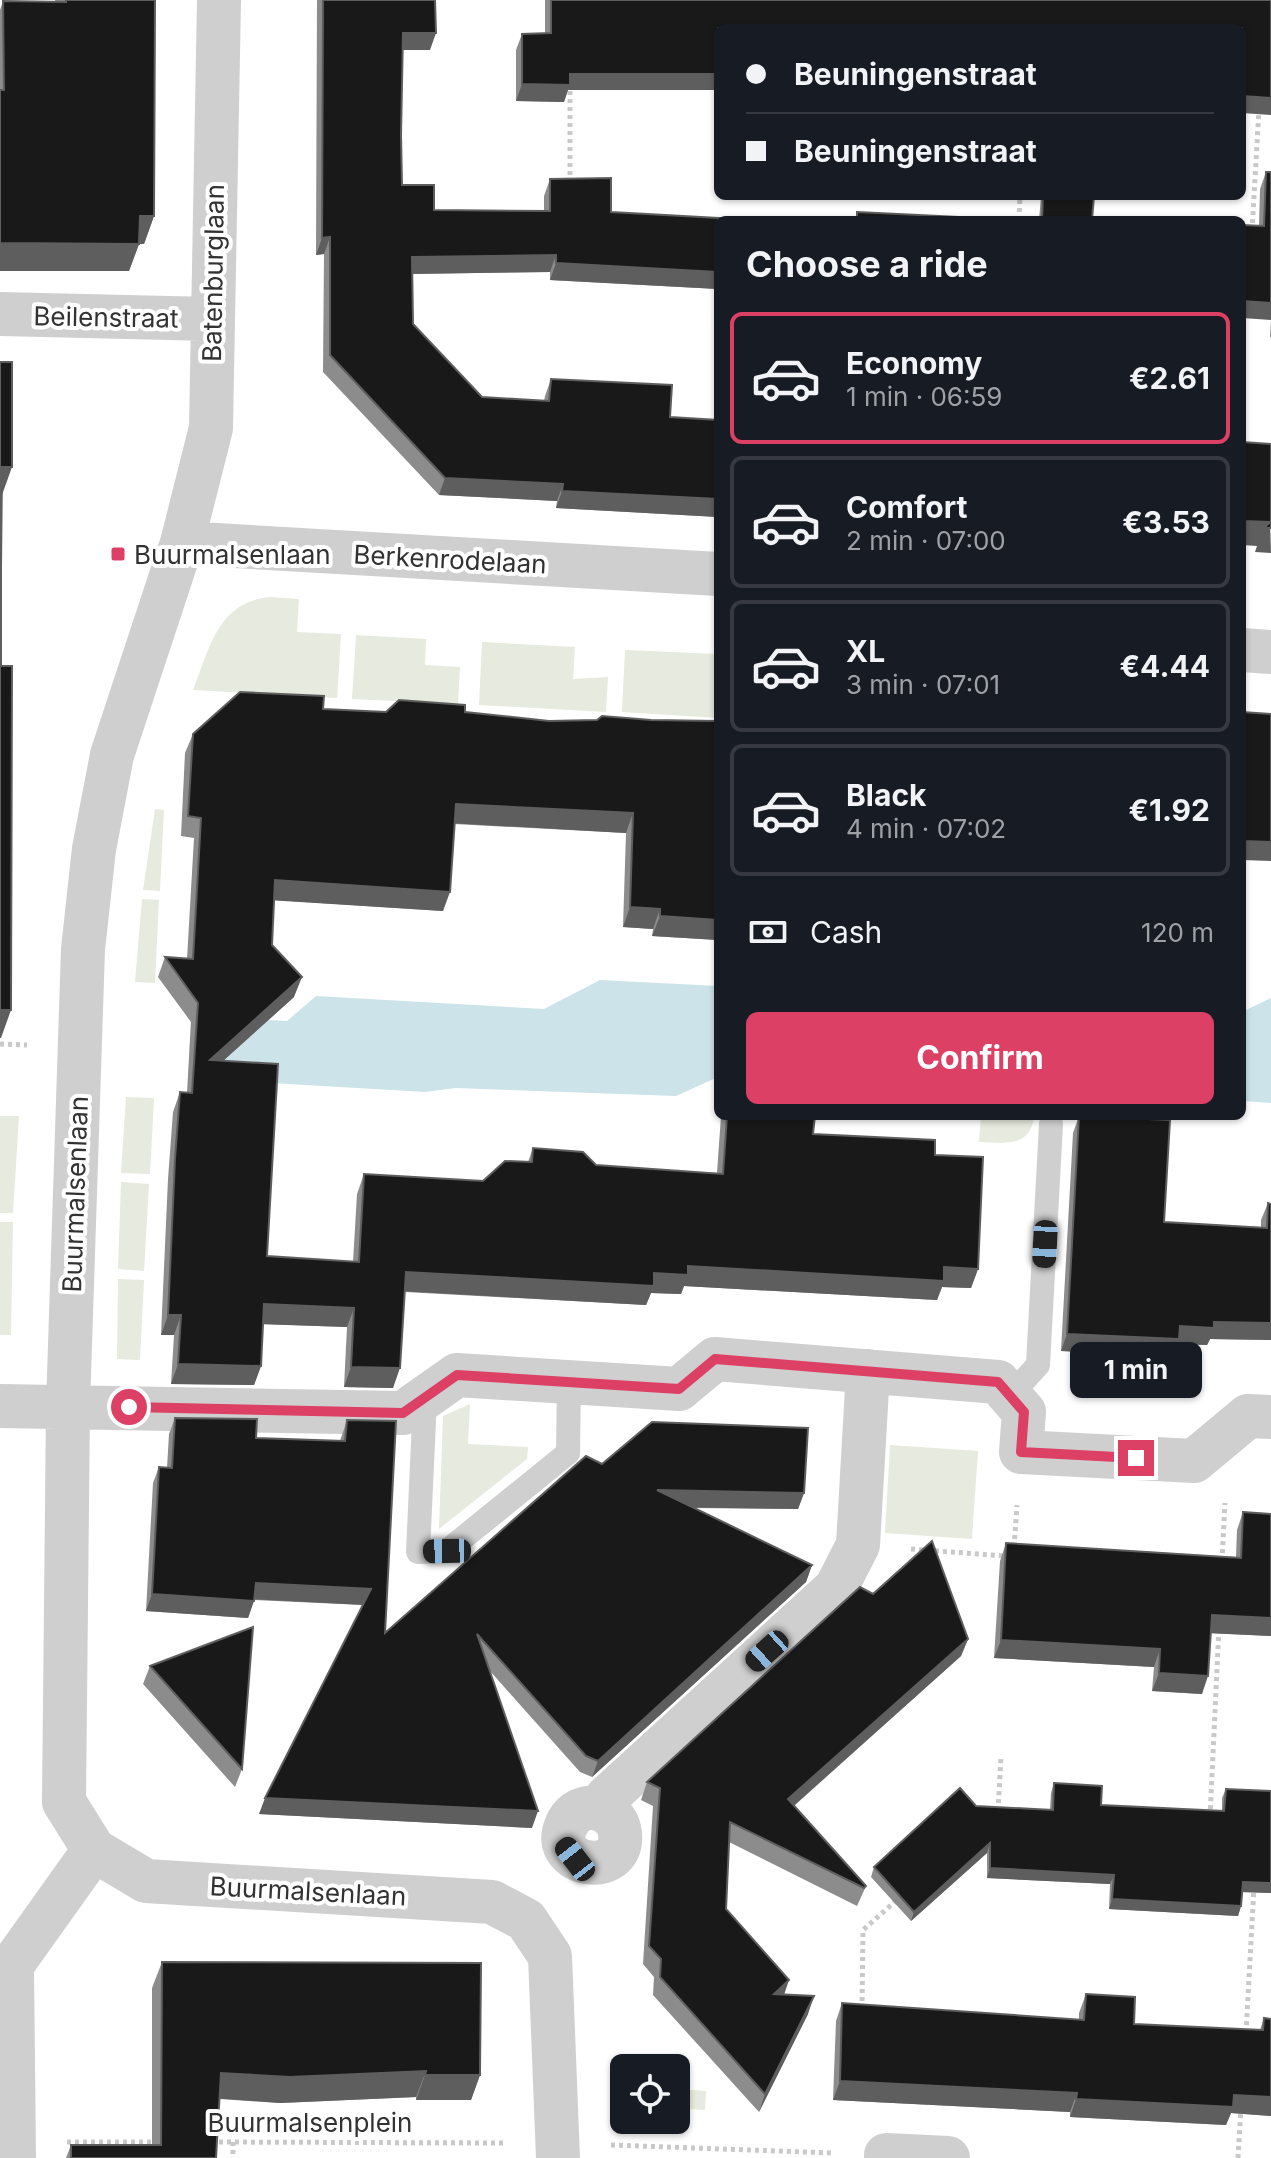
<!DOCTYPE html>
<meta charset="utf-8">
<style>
body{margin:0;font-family:Inter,sans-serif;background:#242831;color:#f1f3f6;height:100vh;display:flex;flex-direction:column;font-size:30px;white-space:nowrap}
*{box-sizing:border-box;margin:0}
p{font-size:26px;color:#9ea1a6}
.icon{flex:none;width:44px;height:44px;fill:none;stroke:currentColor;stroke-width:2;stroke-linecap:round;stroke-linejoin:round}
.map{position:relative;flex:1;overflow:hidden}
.drawer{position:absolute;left:714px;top:216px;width:532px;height:904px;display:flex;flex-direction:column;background:#171b24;border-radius:12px;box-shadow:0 2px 6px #0004}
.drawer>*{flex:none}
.top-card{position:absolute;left:714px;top:24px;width:532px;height:176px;border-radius:12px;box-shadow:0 2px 6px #0004;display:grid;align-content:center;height:176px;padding:0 32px;background:#171b24}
.buttons{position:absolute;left:610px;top:2054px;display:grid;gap:16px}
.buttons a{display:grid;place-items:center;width:80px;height:80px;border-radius:12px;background:#171b24;box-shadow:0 2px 6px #0004;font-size:40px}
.end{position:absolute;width:36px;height:36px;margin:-18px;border:10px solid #dd4065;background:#fff;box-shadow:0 0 0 4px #fff}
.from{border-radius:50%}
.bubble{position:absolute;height:56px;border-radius:12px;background:#171b24;box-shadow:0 2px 6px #0004;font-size:26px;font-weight:700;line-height:56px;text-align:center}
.car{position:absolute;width:24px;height:48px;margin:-24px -12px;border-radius:10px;box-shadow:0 0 6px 2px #0007;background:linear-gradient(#222 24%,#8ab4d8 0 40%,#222 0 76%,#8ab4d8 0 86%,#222 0)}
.top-card b{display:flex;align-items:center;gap:28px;height:76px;font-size:30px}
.top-card b+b{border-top:2px solid #363941}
.top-card i{width:20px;height:20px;background:#f1f3f6}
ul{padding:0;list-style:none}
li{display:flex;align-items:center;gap:24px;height:132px;margin:0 16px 12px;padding:0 16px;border:4px solid #363941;border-radius:12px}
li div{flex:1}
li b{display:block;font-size:30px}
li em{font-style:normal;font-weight:700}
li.on{border-color:#dd4065}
li>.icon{width:72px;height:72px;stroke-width:1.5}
h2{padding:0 32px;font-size:36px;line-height:96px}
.pay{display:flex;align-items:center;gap:20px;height:88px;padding:0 32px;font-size:30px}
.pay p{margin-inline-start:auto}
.cta{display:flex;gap:16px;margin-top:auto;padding:16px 32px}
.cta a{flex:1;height:92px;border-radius:12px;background:#dd4065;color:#fff;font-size:32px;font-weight:700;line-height:92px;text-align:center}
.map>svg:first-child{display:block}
.green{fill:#e7eade}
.water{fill:#cce3ea}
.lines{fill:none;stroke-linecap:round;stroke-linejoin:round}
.path{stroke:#c9c9c9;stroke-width:5;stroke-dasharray:4 4;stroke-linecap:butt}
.service{stroke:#cfcfcf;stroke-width:24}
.minor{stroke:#cfcfcf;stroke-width:44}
.wall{fill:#8c8c8c}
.shaded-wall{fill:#5e5e5e}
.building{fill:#191919;stroke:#5e5e5e;stroke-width:2}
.route{stroke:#dd4065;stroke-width:10}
.poi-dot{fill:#dd4065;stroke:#fff;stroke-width:3}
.labels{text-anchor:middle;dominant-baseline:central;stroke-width:8;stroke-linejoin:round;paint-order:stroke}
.street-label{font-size:26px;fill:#323232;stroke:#fff}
.poi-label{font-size:26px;fill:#323232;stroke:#fff;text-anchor:start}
</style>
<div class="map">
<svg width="1271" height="2158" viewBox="0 0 1271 2158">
<rect width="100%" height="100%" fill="#fff"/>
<path class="green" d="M270,597l29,2 -2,33 44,2 -4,64 -144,-8c17,-43 25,-88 77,-93z
M356,635l70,4 -1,26 35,2 -2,37 -106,-5z
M482,642l93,5 -2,32 35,-2 -2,35 -127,-7z
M625,650l93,4v64l-96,-6z
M155,809l9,1 -4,81 -17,-1z
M142,899l17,1 -4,83 -20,-1z
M126,1097l28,1 -4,76 -29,-1z
M0,1116h19l-6,97h-13z
M981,1116h53c-3,32 -31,27 -55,26z
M121,1182l28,2 -5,87 -26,-2z
M0,1222h13l-2,113h-11z
M118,1279l26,1 -4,80 -23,-1z
M470,1404l-2,40 60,3 -1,12 -88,70 4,-113z
M890,1445l88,6 -6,88 -87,-6z
M676,2089l30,2 -1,19 -29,-2z"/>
<path class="water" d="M600,980l118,6v91l-42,19 -220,-8 -31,4 -237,-14 3,-62 96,5 29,-25 228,13z
M1271,998v105l-29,-2v-89z"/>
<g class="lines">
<path class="path" d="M570,183v-98
M1019,220l1,-24
M1252,231l7,-122
M0,1044l27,1
M1014,1547l3,-42
M911,1549l94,7
M1222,1561l3,-58
M998,1811l3,-54
M1210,1817l9,-190
M862,2009l1,-79 35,-31
M1246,2033l8,-146
M67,2142h90
M211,2142l294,1
M233,2142v16
M611,2145l222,8
M1238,2158l3,-51"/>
<path class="service" d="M1010,1396l28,-31 13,-241
M425,1399l-7,153 29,-1 121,-98 1,-71"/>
<path class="minor" d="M219,0l-8,428 -29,115 -70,212 -18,94 -11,100 -15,457 -4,396 30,48 52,31 346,21 34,18 24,36 8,202
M0,314l211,5
M182,543l536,31
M1242,650l29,2
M0,1406l403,7 54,-38 222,14 36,-30 283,23 26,30 -3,40 173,9 54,-45 23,1
M602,1810c10,5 17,12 18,24 5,45 -72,33 -54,-8 6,-15 21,-22 36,-16l5,-13 229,-209 22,-43 10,-174
M14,2158l-2,-193 82,-115
M886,2158v-3l62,3"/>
</g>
<path class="wall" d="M55,0h100l-1,216 -10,28h-5l-10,27h-129v-261l3,-9 52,1z
M317,0h118l-5,50h-28v135l32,25 110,1v-15l6,-17 61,33 107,8v69l-168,-9v-8l-138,2 1,50 69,73 62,4 1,-5 6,-17 119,38 48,3v97l-162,-9 1,-7 -118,-6 -116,-123 1,-118 -8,1z
M545,0h726l-29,28 -674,62 -4,12 -48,-1v-51l6,-16 23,-1z
M1266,172h5v165h-1l1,-17 -12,-94 1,-37z
M1041,196h53l-2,24h-53z
M323,709l63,3h79l84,9h167l2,-3v222l-66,-4 1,-7 -30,-2 3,-94 -172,-9 -11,87 -169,-11 -2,45 22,52 -70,63 43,196 86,6 4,-68 7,-20 119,7 45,-19 5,-14 63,17 121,8 4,-57h94l-2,18 122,21 43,114 -7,19 -29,-1 -5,13 -253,-14 -3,8 -30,-1 -5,12 -241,-13 -12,96 -49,-1 3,-60 -84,-3 -2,42 -7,19 -83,-1 3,-49h-13l7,-156 5,-67 7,-20 7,1 4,-71 -33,-45 7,-20 22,2 7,-121 -13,-2 4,-83 8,-19z
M1079,1116l85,106 97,5v-7l7,-17 3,137 -61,-1 -3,6 -29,-1 -5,12 -112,-5 12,-218z
M175,1418l81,20 84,3 7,-21 38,213 217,-169 202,29 -6,16 -105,-1 119,57 -6,17 -214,195 -12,-5 -90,-101 42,157 -273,-14 104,-209 -109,-5 -6,18 -102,-7 7,-128 6,-16 8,1 2,-34z
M1243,1512l28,2v122l-60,-3 -9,61 -50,-3 2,-24 -160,-9 6,-97 6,-18 230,14 1,-27z
M968,1639l-7,17 -167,150 72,80 -9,20 -128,-64 -3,67 58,85 24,20 -49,98 -106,-117 1,-18 -11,-13 10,-158 -12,-6 6,-18z
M150,1666l92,103 -7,18 -92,-103z
M1054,1783l47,22 121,6v-13l4,-9 45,2v102l-29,-1 -1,14 -3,10 -129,-7 1,-25 -123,-6v-25l-76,68 -40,-44 3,-10 102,-61 74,4 1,-17z
M162,1962l318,113 -9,25h-55v-3l-136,6 -61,-4 -3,59h-150l5,-13h81v-157z
M1086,1994l48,30 126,6 4,-12 7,1v97l-40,-3 -5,12 -156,-8v-5l-237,-12 3,-79 6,-18 237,17v-7z"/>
<path class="shaded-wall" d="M403,33h33l-6,17h-34z
M570,74h148v16h-150l-4,12 -48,-1 6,-17z
M1242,96l29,2v17l-29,-2z
M140,216h14l-10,28h-5l-10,27h-129v-28z
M330,237l-6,17 -8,1 6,-17z
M556,255l-6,17 -144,2 6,-17z
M556,263l162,9v17l-168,-9z
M1242,301l29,2v17l-29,-2z
M2,467h10l-10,28z
M445,478l118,6 -6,17 -118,-6z
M562,491l156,8v18l-162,-9z
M1242,521l28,1 1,31 -16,-1 2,-6 -15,-1z
M456,804l177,9 -7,20 -178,-10z
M1242,841l29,1v19l-29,-1z
M275,880l175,12 -7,19 -175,-11z
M630,907l30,2 -7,20 -30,-2z
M660,916l58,4v20l-66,-4z
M302,977l-8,20 -91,82 7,-19z
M0,1010h11l-10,28h-1z
M688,1266l256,1 34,2 -7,19 -29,-1 -5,13 -253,-14 -3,8 -30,-1 -5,12 -247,-14 7,-19 248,1z
M264,1304l90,4 -7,19 -90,-3z
M168,1315h13l-7,20h-13z
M1214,1322l57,1v17l-61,-1 -3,6 -29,-1 -5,12 -112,-5 6,-17 113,-8z
M178,1364l83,2 -7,19 -83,-1z
M351,1367l49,1 -7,20 -49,-1z
M657,1490l147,3 -6,16 -147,-2z
M812,1565l-6,17 -214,195 6,-16z
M256,1583l115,6 -6,16 -115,-6z
M152,1594l102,7 -6,17 -102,-7z
M1212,1615l59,3v18l-66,-3z
M968,1639l-7,17 -180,161 7,-18z
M1001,1640l159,9 -6,18 -160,-9z
M1159,1673l49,3 -6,18 -50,-3z
M265,1798l273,13 -6,17 -273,-14z
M990,1843l-3,10 -76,68 3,-9z
M990,1868l124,7 -4,9 -123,-6z
M1243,1882l28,1v10l-31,-1z
M1112,1899l129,7 -3,10 -129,-7z
M789,1980l-6,18 -9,-4z
M814,1996l-6,18 -49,98 6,-18z
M426,2071l-10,26 -136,6 -68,-5 9,-25z
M425,2075h55l-9,25h-55z
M840,2081l237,12 -7,19 -237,-12z
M1234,2095l37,2v19l-40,-3 -5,12 -156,-8 6,-18z"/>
<path class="building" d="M66,0h89l-1,216h-14l-1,28 -139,-1v-153h4l-1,-89 63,1z
M323,0h112l1,33h-33l-2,102 1,50h32v25l116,1v-32l61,-1v34l144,8h-37v52l-162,-9v-8l-144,2 1,67 69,73 67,4 2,-22 121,6 -2,32 48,3v79l-156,-8 1,-7 -118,-6 -115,-123v-118l-8,1z
M551,0h720v98l-29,-2v-68h-524v46h-148v11l-48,-1v-50l29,-1z
M1266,172h5v131l-29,-2v-76l22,1z
M1043,196h51l-2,24h-50z
M857,212l101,5v3h-101z
M0,362h12v105h-10l-1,100v99h11l-1,344h-11z
M1242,442l29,2v84h-7l6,-6 -28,-1z
M240,692l84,4 -1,13 63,3 13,-12 66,5v7l84,9 48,-1 5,-4 49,4 66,1 1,-3v202l-58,-4v-7l-30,-2 3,-94 -177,-9 -6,88 -175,-12 -3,65 30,32 -92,83 68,4 -11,192 92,6 5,-88 119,7 22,-20 27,1 1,-14 50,4 13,13 127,9 4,-58h88l-2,18 122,6v15l48,2 -5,112 -34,-2v14l-256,-15v9l-34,-2v13l-248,-14 -6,96 -49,-1 3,-59 -90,-4 -3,62 -83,-2 3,-49h-13l7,-156 5,-67 12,1 6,-90 -33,-46 28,2 8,-141 -13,-2 5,-82z
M1242,712l29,2v128l-29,-1z
M1079,1116l91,4 -6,102 103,6 1,-25 3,1v119l-57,-1v6l-34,-2 -1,13 -112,-5z
M175,1418l82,1 -1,19 89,3 2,-21 49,1 -11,212 201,-177 16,8 50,-42 156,6 -4,65 -147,-3 155,75 -214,196 -12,-5 -109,-122 61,177 -273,-13 106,-209 -115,-6 -2,18 -102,-7 7,-127 13,1z
M1243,1512l28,2v104l-59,-3 -4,61 -49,-3 1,-24 -159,-9 5,-97 235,15z
M932,1541l36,98 -180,160 78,87 -2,2 -134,-66 -4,87 63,71 -15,14 40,2 -49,98 -105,-117 1,-18 -12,-13 11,-158 -13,-6 213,-195 13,7z
M253,1627l-11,142 -92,-103z
M1054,1783l48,3 -1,19 123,6 2,-22 45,2v92l-28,-1 -2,24 -129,-7 2,-24 -124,-7v-25l-76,69 -40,-45 86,-79 16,18 77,4z
M162,1962l319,1 -1,112h-55l1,-4 -136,6 -69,-4 -5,85h-145v-13h90z
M1086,1994l49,3 -1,27 129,6 1,-12 7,1v78l-37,-2 -1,12 -157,-8 1,-6 -237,-12 2,-78 242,17z"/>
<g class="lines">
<path class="route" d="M129,1407l274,6 54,-38 222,14 36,-30 283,23 26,30 -3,40 115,6"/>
</g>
<rect class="poi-dot" x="110" y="546" width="16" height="16" rx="4"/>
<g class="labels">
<g class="street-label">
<text transform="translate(213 273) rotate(-89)">Batenburglaan</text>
<text transform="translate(106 317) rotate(1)">Beilenstraat</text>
<text transform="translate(450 559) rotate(3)">Berkenrodelaan</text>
<text transform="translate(75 1194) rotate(-88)">Buurmalsenlaan</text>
<text transform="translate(308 1891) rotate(3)">Buurmalsenlaan</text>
<text x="310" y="2122">Buurmalsenplein</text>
</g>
<g class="poi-label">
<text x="134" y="554">Buurmalsenlaan</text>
</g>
</g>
</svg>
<div class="buttons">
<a><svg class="icon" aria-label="locate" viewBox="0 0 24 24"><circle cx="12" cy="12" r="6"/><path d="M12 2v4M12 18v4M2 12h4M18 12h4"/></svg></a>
</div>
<i class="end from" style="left:129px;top:1407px"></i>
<i class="end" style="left:1136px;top:1458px"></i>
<div class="bubble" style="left:1070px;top:1342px;width:132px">1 min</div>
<i class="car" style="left:1045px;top:1244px;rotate:183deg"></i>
<i class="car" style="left:447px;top:1551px;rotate:269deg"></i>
<i class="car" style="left:767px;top:1651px;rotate:228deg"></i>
<i class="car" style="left:575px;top:1859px;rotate:322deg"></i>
<div class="top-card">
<b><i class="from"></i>Beuningenstraat</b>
<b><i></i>Beuningenstraat</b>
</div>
<section class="drawer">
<h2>Choose a ride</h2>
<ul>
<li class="on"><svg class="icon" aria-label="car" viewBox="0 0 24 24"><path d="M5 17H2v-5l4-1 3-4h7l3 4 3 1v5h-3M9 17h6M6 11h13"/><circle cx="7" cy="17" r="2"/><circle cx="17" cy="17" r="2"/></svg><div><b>Economy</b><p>1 min · 06:59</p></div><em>€2.61</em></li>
<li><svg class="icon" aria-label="car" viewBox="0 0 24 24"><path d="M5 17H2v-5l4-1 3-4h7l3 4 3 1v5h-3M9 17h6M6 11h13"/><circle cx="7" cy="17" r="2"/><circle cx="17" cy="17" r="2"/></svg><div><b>Comfort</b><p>2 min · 07:00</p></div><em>€3.53</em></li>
<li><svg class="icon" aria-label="car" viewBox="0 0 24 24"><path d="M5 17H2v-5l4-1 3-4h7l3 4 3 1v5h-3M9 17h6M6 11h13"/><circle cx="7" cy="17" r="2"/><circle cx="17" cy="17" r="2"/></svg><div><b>XL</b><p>3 min · 07:01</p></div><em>€4.44</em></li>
<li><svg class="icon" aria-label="car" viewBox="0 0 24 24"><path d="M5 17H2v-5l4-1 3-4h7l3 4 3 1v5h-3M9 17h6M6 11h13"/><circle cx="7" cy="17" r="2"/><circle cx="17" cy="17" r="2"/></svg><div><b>Black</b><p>4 min · 07:02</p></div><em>€1.92</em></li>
</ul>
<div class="pay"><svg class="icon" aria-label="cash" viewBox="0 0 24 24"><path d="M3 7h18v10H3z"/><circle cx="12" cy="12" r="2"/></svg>Cash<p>120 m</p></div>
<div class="cta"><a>Confirm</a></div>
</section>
</div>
